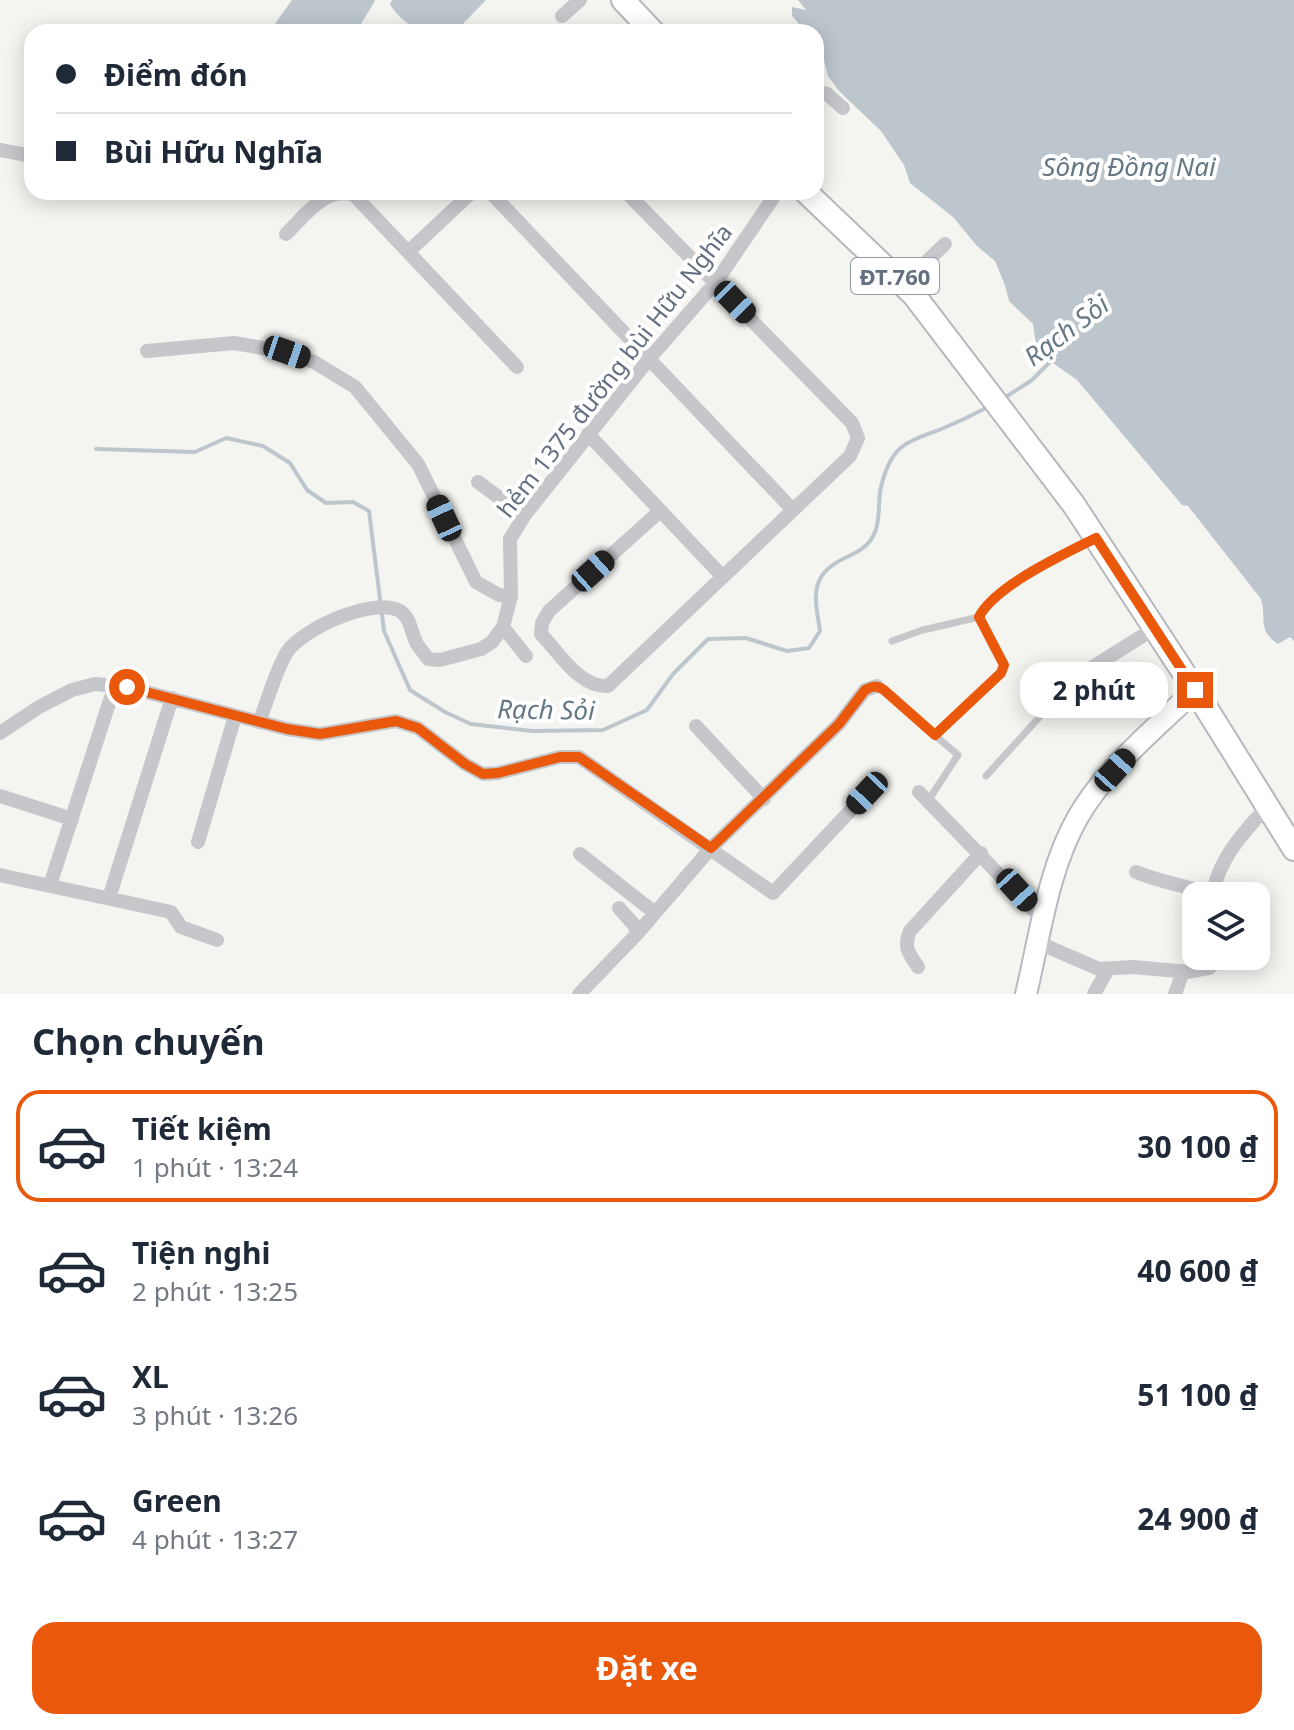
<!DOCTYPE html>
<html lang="vi">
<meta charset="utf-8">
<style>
body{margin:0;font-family:"Noto Sans",sans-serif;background:#f6f6f7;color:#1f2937;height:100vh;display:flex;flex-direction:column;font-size:30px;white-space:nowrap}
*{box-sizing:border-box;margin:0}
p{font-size:26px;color:#747a83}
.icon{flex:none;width:44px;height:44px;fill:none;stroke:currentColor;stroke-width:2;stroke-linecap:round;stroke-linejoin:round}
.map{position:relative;height:994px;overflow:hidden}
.sheet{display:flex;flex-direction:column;background:#fff;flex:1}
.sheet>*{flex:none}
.guide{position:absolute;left:24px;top:24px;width:800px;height:176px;border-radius:24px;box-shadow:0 4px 20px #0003;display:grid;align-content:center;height:176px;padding:0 32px;background:#fff}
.tools{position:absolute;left:1182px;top:882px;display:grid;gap:16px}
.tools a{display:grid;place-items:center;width:88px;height:88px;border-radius:16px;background:#fff;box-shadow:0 4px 20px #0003;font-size:40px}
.end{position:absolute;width:36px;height:36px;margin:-18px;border:10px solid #ea580c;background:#fff;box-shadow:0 0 0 4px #fff}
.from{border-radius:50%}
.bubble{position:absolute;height:56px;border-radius:24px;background:#fff;box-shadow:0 4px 20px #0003;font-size:26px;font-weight:700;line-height:56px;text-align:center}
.car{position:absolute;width:24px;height:48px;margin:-24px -12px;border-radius:10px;box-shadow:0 0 6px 2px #0007;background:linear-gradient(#222 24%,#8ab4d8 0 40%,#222 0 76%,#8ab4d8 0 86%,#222 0)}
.guide b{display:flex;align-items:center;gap:28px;height:76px;font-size:30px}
.guide b+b{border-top:2px solid #e0e1e3}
.guide i{width:20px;height:20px;background:#1f2937}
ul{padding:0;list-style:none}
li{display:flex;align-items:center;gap:24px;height:112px;margin:0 16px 12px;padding:0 16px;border:4px solid transparent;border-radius:24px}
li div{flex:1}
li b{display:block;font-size:30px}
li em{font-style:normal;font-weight:700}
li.on{border-color:#ea580c}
li>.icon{width:72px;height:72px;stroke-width:1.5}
h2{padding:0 32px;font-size:36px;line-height:96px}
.cta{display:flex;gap:16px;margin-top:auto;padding:16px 32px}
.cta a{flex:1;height:92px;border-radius:24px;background:#ea580c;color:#fff;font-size:32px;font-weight:700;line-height:92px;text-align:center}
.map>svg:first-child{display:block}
.water{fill:#bdc6cd}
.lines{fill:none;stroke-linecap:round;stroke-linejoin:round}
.stream{stroke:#bdc6cd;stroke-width:4}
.secondary-casing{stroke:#b7babf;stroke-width:24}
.primary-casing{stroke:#b5b8bd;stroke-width:26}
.lane{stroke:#c5c7cb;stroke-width:7}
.street{stroke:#c5c7cb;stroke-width:14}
.secondary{stroke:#fff;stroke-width:20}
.primary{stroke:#fff;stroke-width:22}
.route{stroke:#ea580c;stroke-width:10}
.labels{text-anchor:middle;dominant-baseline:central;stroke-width:8;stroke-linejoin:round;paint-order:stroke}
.shield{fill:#fff;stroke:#929ba8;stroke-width:2}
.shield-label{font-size:22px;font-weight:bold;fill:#647082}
.street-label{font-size:24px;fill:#647082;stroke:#fff}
.water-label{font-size:26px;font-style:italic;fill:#647886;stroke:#fff}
</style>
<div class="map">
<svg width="1294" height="994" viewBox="0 0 1294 994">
<rect width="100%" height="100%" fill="#f4f5f1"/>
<path class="water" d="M292,0h82l1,1 -19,31h-87z
M392,0h94l-31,32c-33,0 -44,1 -65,-27z
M798,0h496v641l-4,-4 -12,7c-21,-14 -11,-25 -17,-45l-73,-93 -6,-1 -105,-125 -34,-24 -7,-12 -3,-20 -24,-23 -4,-16 -10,-24 -18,-15 -24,-29 -43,-34 -6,-18 -23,-34 -42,-40 -11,-15 -6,-24 -6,-7v-13h-10l-14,-16v-9l14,3z"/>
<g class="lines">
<path class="stream" d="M1001,400l31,-20 21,-21
M96,449l99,3 31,-14 37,8 27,17 17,27 19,13 27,-1 16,9 15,120 26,59 35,22 26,12 61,7 71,-1 44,-20 26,-36 35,-35 38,-1 41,13 22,-3 11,-17c-5,-33 -12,-56 25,-73 10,-5 18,-8 25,-17 12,-16 7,-36 11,-54 10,-41 23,-44 58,-57 17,-7 34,-15 51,-24"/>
<g class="secondary-casing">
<path id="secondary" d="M1026,994c14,-58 22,-125 52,-177 28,-49 77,-88 117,-127"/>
</g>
<g class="primary-casing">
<path id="primary" d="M623,0l30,32
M806,192l108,103 160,210 121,185 99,159"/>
</g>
<path class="lane" d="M892,641l31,-11 56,-13
M877,686l81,69 -30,46
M935,735l66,-62 3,-8 -25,-48c16,-31 84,-62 115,-78
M986,776l59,-65"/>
<path class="street" d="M562,16l18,-16
M816,91l11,3 16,14
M0,150l32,6
M490,192l303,318
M626,192l226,231 6,15 -8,18 -242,230c-28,2 -49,-33 -67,-52l1,-11 7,-12 111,-100
M286,234c18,-17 39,-49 68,-39l163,172
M408,252l64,-60
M903,284l42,-40
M147,351l87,-8 29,5 51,14 41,25 63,77 58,118 23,13 12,1
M588,434l135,143
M478,482l46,34
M503,627l23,29
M1045,711l48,-44 62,-39
M259,722c9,-22 16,-50 28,-70 15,-23 87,-56 113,-41 11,7 11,22 17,33 3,5 8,10 11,15l12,1 41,-11 11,-7 11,-15 8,-31 -1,-57 14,-23 125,-157 67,-77 61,-90
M696,726l68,73
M0,733l39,-26 33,-17 23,-6 32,3 160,42 33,5 76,-13 22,7 47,36 18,10 15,-1 62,-16h19l194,136 94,-100
M919,792l124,128
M0,796l72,23
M198,842l37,-126
M580,854l75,59
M1136,872c24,10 50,14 76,22
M0,875l171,37 10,15 36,13
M50,885l65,-200
M1213,896c3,-34 32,-66 55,-90
M109,898l63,-200
M619,908l16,18 2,8
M1039,943l60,26 34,-2 56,5 20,-4 13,-12
M918,967c-9,-13 -15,-20 -8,-36l71,-78
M579,994l58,-60 74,-86 128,-124 26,-34 12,-4
M1094,994l14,-25
M1175,994l8,-22"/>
<use href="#secondary" class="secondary"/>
<use href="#primary" class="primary"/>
</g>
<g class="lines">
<path class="route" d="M127,687l160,42 33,5 76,-13 22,7 47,36 18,10 15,-1 62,-16h19l132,91 128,-124 26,-34c8,-4 11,-5 19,0l51,45 66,-62 3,-8 -25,-48c16,-31 85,-63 117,-79l99,152"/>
</g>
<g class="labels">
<rect class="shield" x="851" y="258" width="88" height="36" rx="6"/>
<g class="shield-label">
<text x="895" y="276">ĐT.760</text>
</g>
<g class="street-label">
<text transform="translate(614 370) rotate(-52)">hẻm 1375 đường bùi Hữu Nghĩa</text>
</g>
<g class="water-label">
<text x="1129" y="166">Sông Đồng Nai</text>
<text transform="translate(1066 330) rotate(-37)">Rạch Sỏi</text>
<text transform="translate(546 709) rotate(1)">Rạch Sỏi</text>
</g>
</g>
</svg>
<div class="tools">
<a><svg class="icon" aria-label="layers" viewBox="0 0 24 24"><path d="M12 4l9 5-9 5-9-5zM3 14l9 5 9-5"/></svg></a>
</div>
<i class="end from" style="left:127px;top:687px"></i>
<i class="end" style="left:1195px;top:690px"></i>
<div class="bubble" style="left:1020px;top:662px;width:148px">2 phút</div>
<i class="car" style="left:735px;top:302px;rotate:136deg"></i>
<i class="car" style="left:287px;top:352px;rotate:109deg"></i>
<i class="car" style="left:444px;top:518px;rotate:335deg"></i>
<i class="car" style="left:593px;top:571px;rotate:48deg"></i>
<i class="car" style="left:1115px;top:770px;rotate:42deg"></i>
<i class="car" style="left:867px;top:793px;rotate:223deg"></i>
<i class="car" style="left:1017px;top:890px;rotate:138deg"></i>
<div class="guide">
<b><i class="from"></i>Điểm đón</b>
<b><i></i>Bùi Hữu Nghĩa</b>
</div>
</div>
<section class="sheet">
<h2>Chọn chuyến</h2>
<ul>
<li class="on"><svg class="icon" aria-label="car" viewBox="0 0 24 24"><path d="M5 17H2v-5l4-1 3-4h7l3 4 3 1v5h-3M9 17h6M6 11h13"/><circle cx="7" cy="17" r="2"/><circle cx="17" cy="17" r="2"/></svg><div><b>Tiết kiệm</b><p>1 phút · 13:24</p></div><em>30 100 ₫</em></li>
<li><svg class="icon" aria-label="car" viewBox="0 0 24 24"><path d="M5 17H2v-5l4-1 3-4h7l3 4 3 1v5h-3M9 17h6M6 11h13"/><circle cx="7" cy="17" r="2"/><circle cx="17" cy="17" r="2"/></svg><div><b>Tiện nghi</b><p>2 phút · 13:25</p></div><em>40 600 ₫</em></li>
<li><svg class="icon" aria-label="car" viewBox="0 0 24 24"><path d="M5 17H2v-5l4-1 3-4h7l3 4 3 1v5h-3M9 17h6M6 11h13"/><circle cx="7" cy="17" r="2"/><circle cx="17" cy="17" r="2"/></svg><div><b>XL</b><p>3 phút · 13:26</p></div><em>51 100 ₫</em></li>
<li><svg class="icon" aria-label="car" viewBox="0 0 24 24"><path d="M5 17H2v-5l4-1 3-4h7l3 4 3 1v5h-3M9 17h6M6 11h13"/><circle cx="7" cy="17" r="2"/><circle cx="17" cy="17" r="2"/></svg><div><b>Green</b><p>4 phút · 13:27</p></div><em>24 900 ₫</em></li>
</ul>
<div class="cta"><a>Đặt xe</a></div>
</section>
